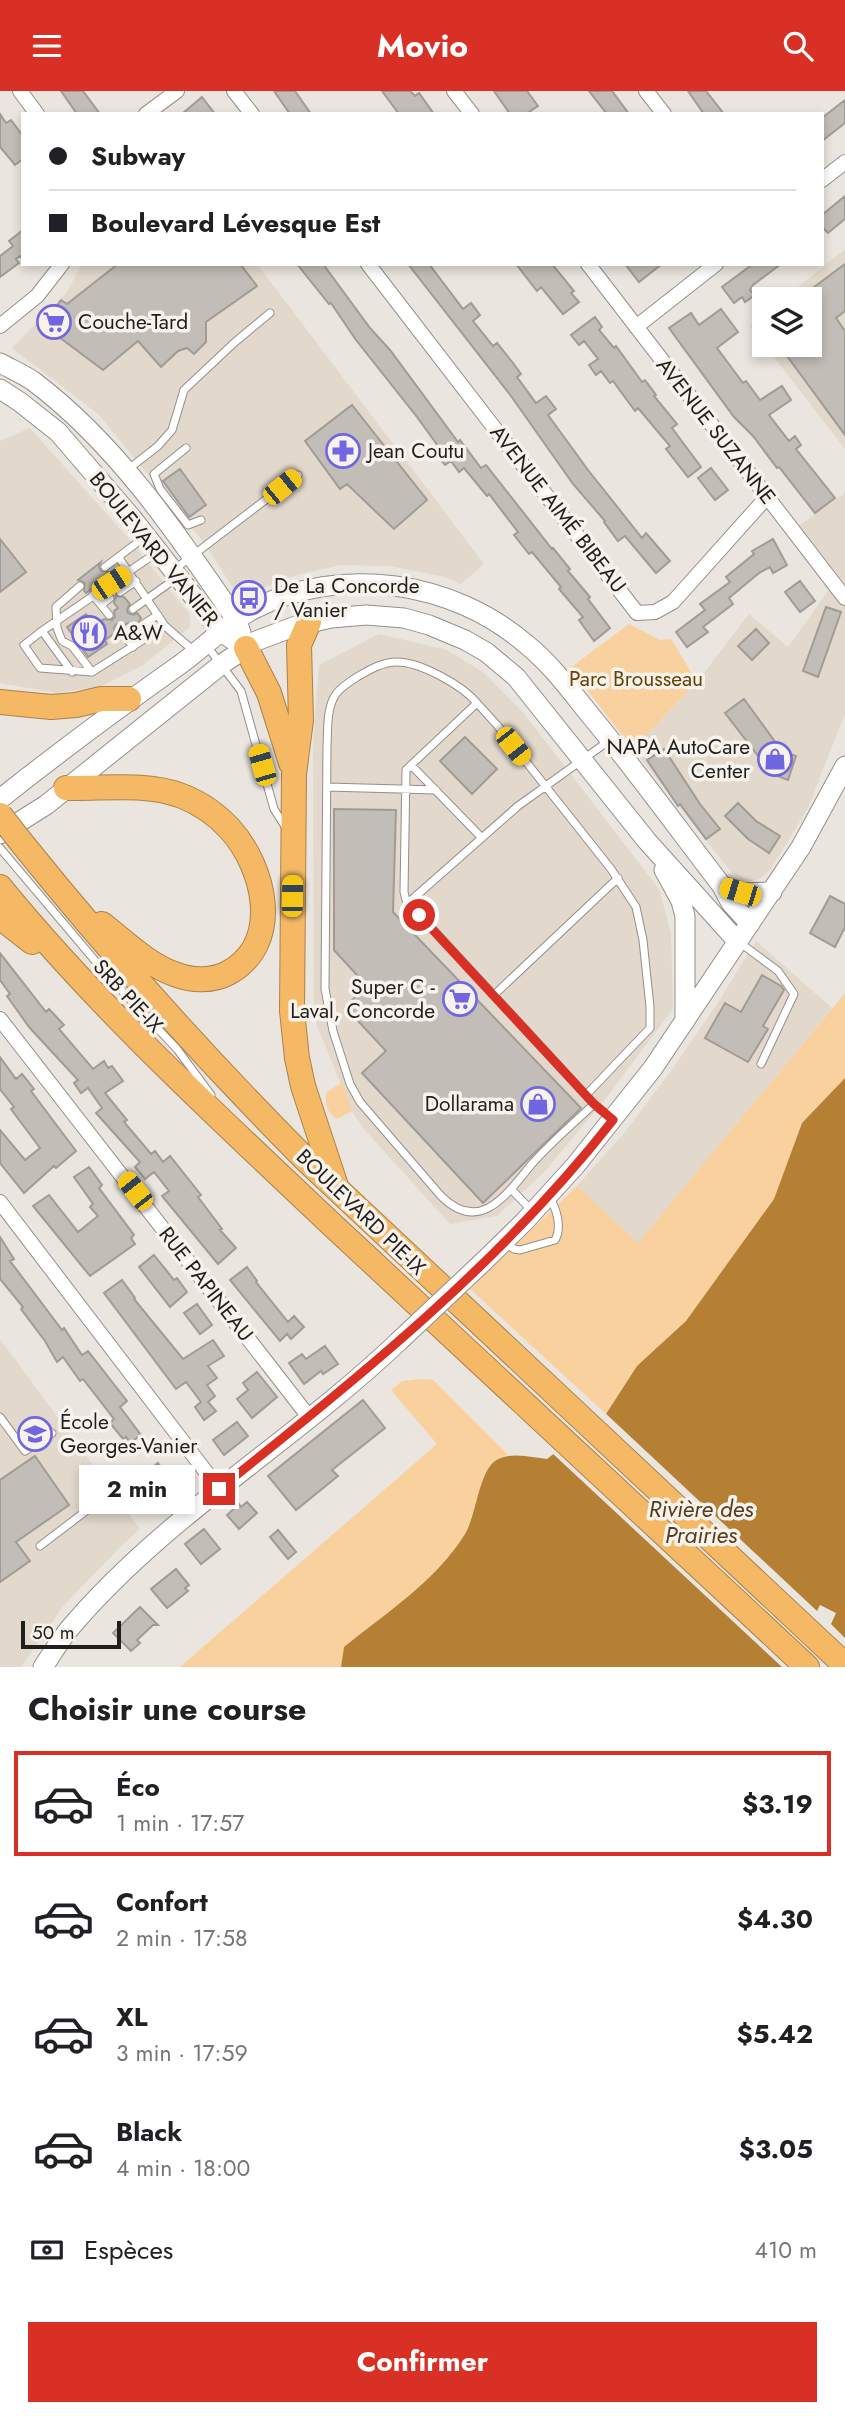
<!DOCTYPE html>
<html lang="fr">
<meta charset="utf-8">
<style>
body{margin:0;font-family:Jost,sans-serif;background:#f6f6f6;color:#202124;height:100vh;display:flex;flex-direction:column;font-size:26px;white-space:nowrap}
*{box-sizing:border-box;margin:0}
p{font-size:23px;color:#757577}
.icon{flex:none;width:38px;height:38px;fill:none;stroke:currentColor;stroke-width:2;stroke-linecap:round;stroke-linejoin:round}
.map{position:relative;height:1576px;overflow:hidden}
.drawer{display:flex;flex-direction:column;background:#fff;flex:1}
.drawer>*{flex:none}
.top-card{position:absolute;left:21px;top:21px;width:803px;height:154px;border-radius:0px;box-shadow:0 4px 10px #0003;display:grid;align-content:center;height:154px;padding:0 28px;background:#fff}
.fabs{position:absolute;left:752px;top:196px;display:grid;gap:14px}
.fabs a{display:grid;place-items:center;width:70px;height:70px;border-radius:0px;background:#fff;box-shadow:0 4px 10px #0003;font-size:35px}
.scale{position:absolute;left:21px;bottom:18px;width:100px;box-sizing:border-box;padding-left:7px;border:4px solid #211f1c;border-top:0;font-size:19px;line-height:24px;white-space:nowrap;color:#211f1c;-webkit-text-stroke:5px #f7f2eb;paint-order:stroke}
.end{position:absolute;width:32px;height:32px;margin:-16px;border:9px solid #d93025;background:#fff;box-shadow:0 0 0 4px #fff}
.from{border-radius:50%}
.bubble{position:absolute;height:49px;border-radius:0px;background:#fff;box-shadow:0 4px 10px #0003;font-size:23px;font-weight:700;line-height:49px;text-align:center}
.car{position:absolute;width:21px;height:42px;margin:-21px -10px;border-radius:9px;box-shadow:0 0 5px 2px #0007;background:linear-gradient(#f5c518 24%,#345 0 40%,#f5c518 0 76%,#345 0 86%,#f5c518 0)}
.top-card b{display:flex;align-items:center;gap:24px;height:66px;font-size:26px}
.top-card b+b{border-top:2px solid #e0e0e0}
.top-card i{width:18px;height:18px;background:#202124}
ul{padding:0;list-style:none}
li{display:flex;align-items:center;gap:21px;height:105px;margin:0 14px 10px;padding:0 14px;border:4px solid transparent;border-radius:0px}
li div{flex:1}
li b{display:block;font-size:26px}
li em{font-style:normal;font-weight:700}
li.selected{border-color:#d93025}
li>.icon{width:63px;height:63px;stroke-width:1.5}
h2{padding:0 28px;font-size:32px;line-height:84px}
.pay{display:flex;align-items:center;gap:18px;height:77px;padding:0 28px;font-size:26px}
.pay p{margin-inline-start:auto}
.primary-button{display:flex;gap:14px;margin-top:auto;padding:14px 28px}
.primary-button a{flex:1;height:80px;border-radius:0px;background:#d93025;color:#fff;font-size:28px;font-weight:700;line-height:80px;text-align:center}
header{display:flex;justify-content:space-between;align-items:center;height:91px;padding:0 28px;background:#d93025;color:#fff;font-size:32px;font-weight:700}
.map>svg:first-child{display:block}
.built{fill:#e2d8cb}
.green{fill:#f9d19e}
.water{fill:#b58033}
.pier{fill:#eae5de}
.building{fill:#c2bdb7;stroke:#a09b95;stroke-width:2}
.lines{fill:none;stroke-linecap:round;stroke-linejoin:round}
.lane-casing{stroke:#948f89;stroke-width:9}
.street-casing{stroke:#948f89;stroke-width:16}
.secondary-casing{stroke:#948f89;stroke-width:21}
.highway-casing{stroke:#ab824b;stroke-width:26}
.lane{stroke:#fff;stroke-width:7}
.street{stroke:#fff;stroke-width:14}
.secondary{stroke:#fff;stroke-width:19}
.highway{stroke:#f5b865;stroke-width:24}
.secondary-bridge-casing{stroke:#948f89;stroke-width:21;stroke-linecap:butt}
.highway-bridge-casing{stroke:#ab824b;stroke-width:26;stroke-linecap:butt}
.secondary-bridge{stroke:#fff;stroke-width:19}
.highway-bridge{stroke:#f5b865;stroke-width:24}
.route{stroke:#d93025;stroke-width:9}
.labels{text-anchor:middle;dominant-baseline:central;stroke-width:7;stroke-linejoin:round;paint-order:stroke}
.poi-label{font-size:21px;fill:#211f1c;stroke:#f7f2eb;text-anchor:start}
.street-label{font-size:21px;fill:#211f1c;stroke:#f7f2eb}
.park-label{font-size:21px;fill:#664204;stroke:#f7f2eb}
.water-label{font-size:23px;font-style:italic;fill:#543c1d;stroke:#f7f2eb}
</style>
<header><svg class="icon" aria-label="menu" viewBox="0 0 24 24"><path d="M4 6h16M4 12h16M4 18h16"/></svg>Movio<svg class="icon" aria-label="search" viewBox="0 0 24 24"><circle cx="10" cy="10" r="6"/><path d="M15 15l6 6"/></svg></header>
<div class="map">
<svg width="845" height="1576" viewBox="0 0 845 1576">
<rect width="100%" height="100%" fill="#eae5de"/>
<path class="built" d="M845,158v200l-95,-123 15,-12v31h45v-46h-27z
M82,173h175l227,300 -23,20 -16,-7 -55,-11 -50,-1 -43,10 -58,22 -34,-53 -107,-130 -86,-66 55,-56z
M30,337l99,111 61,76v12l-47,38 -42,21 -44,7 -57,-10v-242z
M845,402v221l-38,96 -37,60 -9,8 -11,3 -9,-2 -8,-5 -100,-125 64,-67 52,-68 39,33 50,-70 -45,-47z
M379,543l68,16 36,22 39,39 137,178 12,44 2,76 -67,89 -60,72 -49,46 -47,8 -87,-96 -11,-17 -38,-93 -1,-272 6,-81z
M756,850l76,67 -194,236 -61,-58 48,-54 46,-61 46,-67z
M0,1248l140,190 -18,16 -58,60 -43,62h-21z"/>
<path class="green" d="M629,533l31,16 11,-1 26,43 -64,67 -63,-81z
M845,902v85l-43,45 -28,76 -88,122 -49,45 -31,48 -136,-125 107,-103 61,57z
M342,991l10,29 -15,8c-10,-6 -12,-14 -11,-26z
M420,1288l13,1 75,75c-4,2 -11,4 -15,7 -12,10 -18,53 -27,70 -25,45 -82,83 -122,115l-3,20h-161l257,-223 -46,-54 11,-9z"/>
<path class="water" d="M845,987v589h-504l3,-20c42,-34 92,-66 121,-113 11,-18 14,-62 30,-73 15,-10 36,-4 52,-2l59,-45 31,-48 49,-45 88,-122 28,-76z"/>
<path class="pier" d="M603,1320l214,200 3,-6 16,8 -5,11 14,14v29h-63l-231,-215z"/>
<path class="building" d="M61,0h22l17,23h-23z
M274,0h21l16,23h-21z
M382,0h28l5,5 4,-3 15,21h-35z
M494,0h33l11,15 -12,8h-16z
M589,0h23l17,23h-22z
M688,0h18l18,23h-20z
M202,6l13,17h-33z
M845,9v23l-23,18v-23z
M0,23l6,9 5,-3 12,16v23l-8,6 -15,-18z
M845,105v23l-17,14 -6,-6v-12z
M23,139v29l-3,-3 -4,3 3,4 -19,14v-21l13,-10 -4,-5z
M118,173h122l17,22 -51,36v20l-12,12 -7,-6 -9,3 -17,16 -23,-26 -35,29 -60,-45 18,-25 6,4z
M297,173h26l47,64 20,22 68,92 2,-2 21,28 5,-3 66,84 1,-1 17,21 -2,2 22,26 -2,2 22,29 -16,13 -15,-21 4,-3 -24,-28 2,-2 -29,-35 -3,2 -15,-19 4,-3 -29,-38 -2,2 -23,-28 -5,4 -8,-11 -6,4 -7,-9 5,-3 -26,-36 -61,-77 -25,-37 -2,1z
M408,173h21l34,45 8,-6 9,12 -7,6 20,25 4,-3 16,20 8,11 -4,3 19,26 10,-7 10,13 -8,6 40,55 54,68 4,-5 24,28 -14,12 -31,-37 -7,5 -14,-19 1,-1 -32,-37 -62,-88z
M516,173h36l22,27 -3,2 8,9 -16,12 -22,-27 -4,4z
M625,173h37l-23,18z
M753,173h28l-28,21 -3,5 5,5 -10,7 -3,-5 -8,6 -12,-16z
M845,173v47l-9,7 9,13v104l-66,-90h31v-46h-12z
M721,218l17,23 -21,16 26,35 3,-2 14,19 22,-14 9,14 -22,15 20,26 6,-5 6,9 -5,4 39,49 -20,15 -36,-46 -2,1 -24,-32 -19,-19 -65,-89 22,-15 8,12z
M595,226l7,10 -3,3 15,18 2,-2 26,36 3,-2 11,15 -2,1 23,28 -5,4 29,39 -13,10 -22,-28 4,-3 -32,-38 -3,3 -22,-30 -3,2 -9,-12 -5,4 -7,-10 9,-6 -14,-18 -5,4 -8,-10z
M352,314l75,95 -33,29 -47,-45 -7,5 -35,-48z
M711,377l17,22 -13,10 -17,-22z
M180,378l26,36 -17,12 -26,-36z
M0,448l26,33 -26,20z
M773,448l14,26 -14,8 -3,-6 -11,6 -30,25 4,6 -30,23 5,5 -21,15 -11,-15 29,-22 -5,-6 30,-22 -4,-5 28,-23 -2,-3z
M101,471l-2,5 2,4 8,1 2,2 -25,19 -2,-2 1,-8 -7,-3z
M800,490l15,20 -15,11 -15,-20z
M116,505l8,1 6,7 -3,5 1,4 5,2 4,-2 4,5 -2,4 1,5 9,2 -12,7 -9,-13 -3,2 -8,-1 -3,3 1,6 -10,7 2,4 -19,13 -21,-30 19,-13 9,12 9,-7 8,1 3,-3 -1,-6 4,-3 -4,-5z
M826,516l15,5 -23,65 -15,-6z
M756,538l13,14 -17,17 -14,-14z
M744,608l37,51 15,6 -8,24 -16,-6 -47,-61z
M465,646l32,32 -25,25 -32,-33z
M664,658l36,55 20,25 -14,10 -26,-35 -2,2 -31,-46z
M738,712l18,18 24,15 -11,17 -21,-14 -23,-23z
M334,718l62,1 -3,102 188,196 -98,95 -121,-130 24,-22 -41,-44 22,-21 -33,-36z
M830,805l15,8v23l-10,20 -25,-14z
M0,862l46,59 3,-3 15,16 -5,4 34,40 11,-8 4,7 4,-2 11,15 -18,12 22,27 -3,2 27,32 4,-3 8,11 7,-6 31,39 -3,2 24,32 -2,1 16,18 -18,16 -56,-68 7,-5 -15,-19 -9,7 -10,-12 5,-5 -44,-49 6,-5 -14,-20 -7,5 -7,-10 4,-3 -49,-53 -22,-31 3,-2 -10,-14z
M762,884l19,11 3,4 -21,36 5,3 -20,33 -43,-24 20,-35 16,9z
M0,966l16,22 6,-5 12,15 -3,2 45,60 -20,17 -2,-2 -30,27 -24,-30v-33l25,30 15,-12 -29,-39 3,-2 -14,-18z
M89,1076l13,18 -3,3 35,47 -3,3 4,6 -45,32 -57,-70 16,-11 29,37 20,-16 -8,-9 3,-3 -19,-27z
M0,1146l14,22 -4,2 52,69 2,-2 18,27 6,-4 39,50 -7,6 21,28 -11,8 -4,-6 -3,2 -13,-16 4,-4 -31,-40 -3,2 -17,-24 -6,5 -12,-21 -24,-32 2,-2 -23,-28z
M154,1164l20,25 3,-2 10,14 -17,15 -31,-40z
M247,1176l10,14 -1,1 32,40 6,-6 10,11 -13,12 -4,-5 -7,7 -50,-61z
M122,1189l13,18 -1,1 49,60 30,-19 11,16 -16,10 9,12 -10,7 8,11 -7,6 8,9 -12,9 -9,-13 6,-5 -15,-20 -10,7 -72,-96z
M197,1213l15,21 -12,9 -16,-21z
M325,1255l13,18 -15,10 -2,-3 -17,13 -15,-21 13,-9 4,5z
M257,1281l20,25 -25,21 -15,-19 11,-9 -5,-7z
M363,1309l22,28 -53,42 6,6 -42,34 -28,-34z
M237,1331l11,14 -24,19 -11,-15z
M35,1365l34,49 -53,37 14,19 -30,21v-102z
M158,1372l18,23 -12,9 -7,-10 -15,11 -10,-13z
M247,1411l10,11 -18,16 -12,-14 12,-11 2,3z
M204,1438l16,20 -19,15 -16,-20z
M278,1439l18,22 -8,7 -18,-22z
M176,1478l13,16 -4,3 3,3 -21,17 -16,-19z
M140,1516l18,18h-5l-16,15 3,3 -9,8 -18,-18z"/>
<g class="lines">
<g class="lane-casing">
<path id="lane" d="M186,357l-32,26 6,15 28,36 13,-5
M126,380l32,-25 14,-16 12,-40 51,-48 35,-29
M105,476l41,-31
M175,478l123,-94
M80,495l-24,21 1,21 5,13 10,5 20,26
M120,501l16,-11
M93,504l16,20
M101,514l9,-7
M133,518l42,-30
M145,532l13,-8
M165,535l30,26
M120,538l13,18
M42,540l-18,14 16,23 52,4 73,-46 -46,-68
M207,555l34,45 33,118 12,19
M72,581l-30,-41 114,-78
M477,612c-15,-18 -57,-41 -80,-41 -15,0 -28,8 -40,15 -8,5 -16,10 -21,17 -10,14 -8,37 -9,53l-2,242 8,42 17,53 10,18 81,94c39,39 66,-2 90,-31 19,-22 42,-41 63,-61
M411,674l-5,5 -2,122 2,8 188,204 16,13
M327,696l109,3
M482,747l-71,-73 66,-62 20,22 114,144 25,38 7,33 7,67v21l-63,66
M0,757l108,128 69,73 34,46
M408,812l110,-97 92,-66
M739,851l39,29 16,23 -33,70
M494,904l124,-117
M512,1099l21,22
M505,1151l9,7 6,1 35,-10c7,-12 2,-32 -6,-42
M0,1326l25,34 27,-18
M40,1455l59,-45"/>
</g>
<g class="street-casing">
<path id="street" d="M20,0l17,23
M234,0l18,23
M454,0l18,23
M646,0l18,23
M146,23l31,-23
M822,89l23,-18
M368,173l269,349 18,-1 18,-10 94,-105
M588,173l257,334
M0,235l37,-30 25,-32
M636,236l80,-63
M0,928l309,398
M0,1111l219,287"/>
</g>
<g class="secondary-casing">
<path id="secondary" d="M0,272c11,6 23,11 33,18 84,63 145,154 204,240l4,12
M0,298l20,13 38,30 74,86 90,115 11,7
M0,708c58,-46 117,-90 178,-133 23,-16 52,-45 76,-57 87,-45 199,-28 272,35 25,20 44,46 64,71 46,55 88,114 132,171l9,17 19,21
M0,743l46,-29 176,-141 34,-23 40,-15 35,-8 35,-3 38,3 25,7 36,15 21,12 30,25 131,164 91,101
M664,779l17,31 4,15v105
M722,795l22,7 28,-1
M483,1171l41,-40 51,-56 78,-98 148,-221 44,-81
M43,1576c9,-13 17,-27 27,-39 95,-112 223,-186 328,-286"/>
</g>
<g class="highway-casing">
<path id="highway" d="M309,531l-10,23 2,75 -7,54 -2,237 5,47 6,28 33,100
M246,557l23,45 22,70
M0,611l51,5 25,-2 25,-6h28
M66,697c38,1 80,-6 116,8 18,7 35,19 48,33 35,39 53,114 -2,144 -15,8 -35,8 -51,2 -28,-9 -52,-33 -75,-51
M21,751c89,111 184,216 285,318l539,505
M0,796c99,121 215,227 328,334 159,149 319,297 479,446
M0,826l32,25"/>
</g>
<use href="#lane" class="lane"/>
<use href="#street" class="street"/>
<use href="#secondary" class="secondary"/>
<use href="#highway" class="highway"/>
<g class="secondary-bridge-casing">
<path id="secondary-bridge" d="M398,1251l85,-80"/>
</g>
<g class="highway-bridge-casing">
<path id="highway-bridge" d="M0,724l21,27"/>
</g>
<use href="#secondary-bridge" class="secondary-bridge"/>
<use href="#highway-bridge" class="highway-bridge"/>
</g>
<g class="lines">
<path class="route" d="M219,1398c141,-112 283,-227 394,-369l-19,-16 -175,-189"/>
</g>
<defs>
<g id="supermarket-ring" transform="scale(1.75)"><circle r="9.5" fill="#f7f2eb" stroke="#7166e1" stroke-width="1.5"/><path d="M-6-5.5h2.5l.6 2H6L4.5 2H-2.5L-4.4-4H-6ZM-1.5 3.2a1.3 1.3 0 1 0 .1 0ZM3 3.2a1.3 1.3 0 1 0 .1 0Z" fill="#7166e1"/></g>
<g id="pharmacy-ring" transform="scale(1.75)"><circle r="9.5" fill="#f7f2eb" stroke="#7166e1" stroke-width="1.5"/><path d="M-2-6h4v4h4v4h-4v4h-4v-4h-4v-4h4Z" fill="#7166e1"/></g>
<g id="bus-ring" transform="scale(1.75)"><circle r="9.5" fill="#f7f2eb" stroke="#7166e1" stroke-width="1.5"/><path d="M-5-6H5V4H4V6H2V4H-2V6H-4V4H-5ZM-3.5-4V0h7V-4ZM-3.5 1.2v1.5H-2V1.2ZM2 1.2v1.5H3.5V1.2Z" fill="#7166e1"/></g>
<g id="restaurant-ring" transform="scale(1.75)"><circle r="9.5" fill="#f7f2eb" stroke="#7166e1" stroke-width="1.5"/><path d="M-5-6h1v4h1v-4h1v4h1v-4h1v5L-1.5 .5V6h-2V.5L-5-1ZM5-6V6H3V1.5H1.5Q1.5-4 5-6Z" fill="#7166e1"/></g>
<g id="shop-ring" transform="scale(1.75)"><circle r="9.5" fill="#f7f2eb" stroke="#7166e1" stroke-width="1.5"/><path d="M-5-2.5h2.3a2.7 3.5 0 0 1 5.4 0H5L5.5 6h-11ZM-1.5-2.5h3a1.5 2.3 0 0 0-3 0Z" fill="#7166e1"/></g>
<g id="school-ring" transform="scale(1.75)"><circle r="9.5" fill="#f7f2eb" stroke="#7166e1" stroke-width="1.5"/><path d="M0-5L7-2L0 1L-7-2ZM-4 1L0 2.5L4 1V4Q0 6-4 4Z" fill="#7166e1"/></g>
</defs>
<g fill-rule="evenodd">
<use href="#supermarket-ring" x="54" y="231"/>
<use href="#pharmacy-ring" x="343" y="360"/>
<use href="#bus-ring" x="249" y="507"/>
<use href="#restaurant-ring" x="89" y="542"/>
<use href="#shop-ring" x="775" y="668"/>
<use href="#supermarket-ring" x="460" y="908"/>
<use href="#shop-ring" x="538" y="1013"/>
<use href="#school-ring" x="35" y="1343"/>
</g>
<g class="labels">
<g class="poi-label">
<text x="78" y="231">Couche-Tard</text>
<text x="368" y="360">Jean Coutu</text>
<text x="274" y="495">De La Concorde<tspan x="274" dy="24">/ Vanier</tspan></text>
<text x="114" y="542">A&amp;W</text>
<text x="750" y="656" text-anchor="end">NAPA AutoCare<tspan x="750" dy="24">Center</tspan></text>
<text x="435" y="896" text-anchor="end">Super C -<tspan x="435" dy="24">Laval, Concorde</tspan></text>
<text x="514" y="1013" text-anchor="end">Dollarama</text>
<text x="60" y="1331">École<tspan x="60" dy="24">Georges-Vanier</tspan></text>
</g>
<g class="street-label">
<text transform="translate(716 340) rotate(52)">AVENUE SUZANNE</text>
<text transform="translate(558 418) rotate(52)">AVENUE AIMÉ BIBEAU</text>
<text transform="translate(154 458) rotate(51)">BOULEVARD VANIER</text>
<text transform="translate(128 905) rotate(47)">SRB PIE-IX</text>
<text transform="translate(361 1121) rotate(44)">BOULEVARD PIE-IX</text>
<text transform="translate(206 1193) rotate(52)">RUE PAPINEAU</text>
</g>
<g class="park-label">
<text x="636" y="588">Parc Brousseau</text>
</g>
<g class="water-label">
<text x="701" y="1418">Rivière des<tspan x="701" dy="26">Prairies</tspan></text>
</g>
</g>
</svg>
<div class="fabs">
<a><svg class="icon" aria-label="layers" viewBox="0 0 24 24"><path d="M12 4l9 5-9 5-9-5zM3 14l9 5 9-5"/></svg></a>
</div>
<div class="scale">50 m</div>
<i class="end from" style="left:419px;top:824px"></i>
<i class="end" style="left:219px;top:1398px"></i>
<div class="bubble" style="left:79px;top:1374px;width:116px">2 min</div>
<i class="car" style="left:282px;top:396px;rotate:51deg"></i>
<i class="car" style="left:111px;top:492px;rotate:57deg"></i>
<i class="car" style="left:513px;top:655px;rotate:142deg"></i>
<i class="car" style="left:262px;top:674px;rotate:344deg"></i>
<i class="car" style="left:740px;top:801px;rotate:287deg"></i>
<i class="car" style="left:292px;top:805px;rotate:1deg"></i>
<i class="car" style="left:135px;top:1100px;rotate:322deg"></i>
<div class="top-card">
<b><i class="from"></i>Subway</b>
<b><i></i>Boulevard Lévesque Est</b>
</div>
</div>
<section class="drawer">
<h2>Choisir une course</h2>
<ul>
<li class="selected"><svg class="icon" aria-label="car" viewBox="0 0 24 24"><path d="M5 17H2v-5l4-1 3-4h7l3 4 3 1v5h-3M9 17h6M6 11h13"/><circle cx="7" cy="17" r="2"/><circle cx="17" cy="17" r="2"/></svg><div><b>Éco</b><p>1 min · 17:57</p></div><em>$3.19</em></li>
<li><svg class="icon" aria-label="car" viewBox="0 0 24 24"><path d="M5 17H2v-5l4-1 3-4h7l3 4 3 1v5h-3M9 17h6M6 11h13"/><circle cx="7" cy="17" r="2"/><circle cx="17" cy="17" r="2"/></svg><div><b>Confort</b><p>2 min · 17:58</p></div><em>$4.30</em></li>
<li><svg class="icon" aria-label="car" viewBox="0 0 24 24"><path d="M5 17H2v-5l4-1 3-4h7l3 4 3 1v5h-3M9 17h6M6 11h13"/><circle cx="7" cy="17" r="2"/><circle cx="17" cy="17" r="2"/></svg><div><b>XL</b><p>3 min · 17:59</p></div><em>$5.42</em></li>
<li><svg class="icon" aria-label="car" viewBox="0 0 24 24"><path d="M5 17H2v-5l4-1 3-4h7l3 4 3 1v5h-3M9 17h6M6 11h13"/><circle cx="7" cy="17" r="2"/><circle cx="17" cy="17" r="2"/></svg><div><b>Black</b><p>4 min · 18:00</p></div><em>$3.05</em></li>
</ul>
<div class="pay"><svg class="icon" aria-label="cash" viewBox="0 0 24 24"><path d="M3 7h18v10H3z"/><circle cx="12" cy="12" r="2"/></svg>Espèces<p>410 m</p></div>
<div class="primary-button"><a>Confirmer</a></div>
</section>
